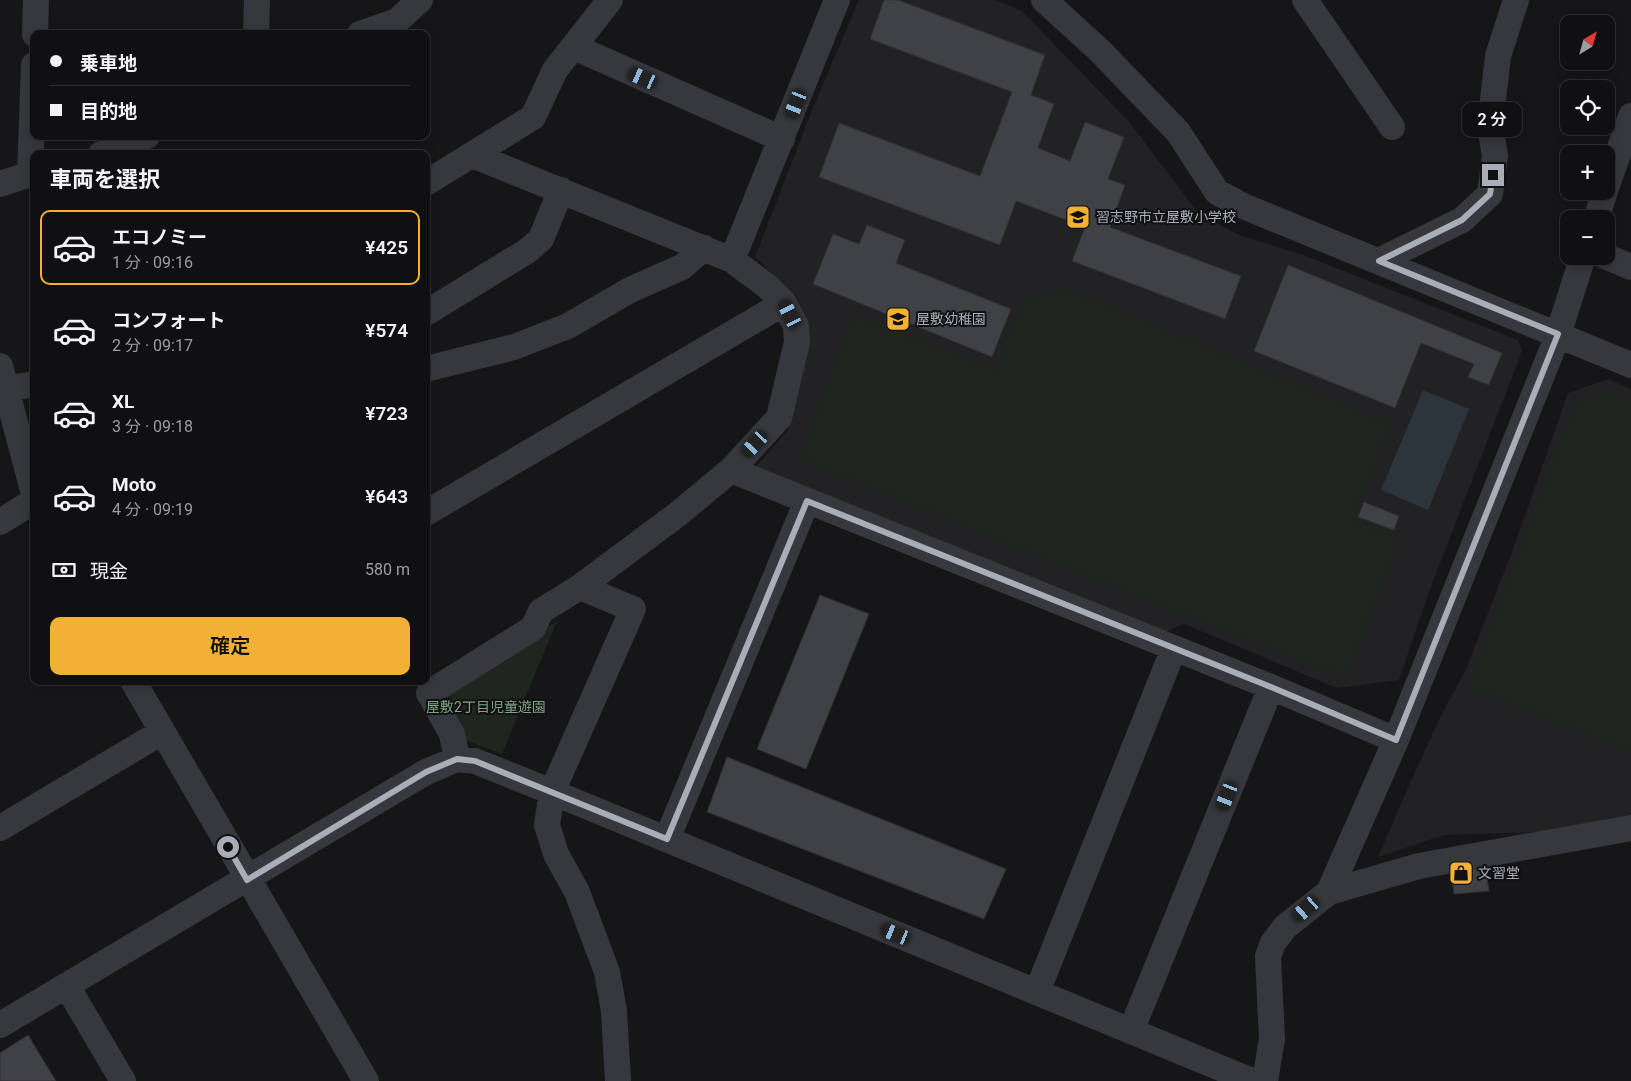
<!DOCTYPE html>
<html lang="ja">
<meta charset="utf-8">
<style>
body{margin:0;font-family:Roboto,"Noto Sans JP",sans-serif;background:#1e1e20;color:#f1f3f6;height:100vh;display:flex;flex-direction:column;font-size:19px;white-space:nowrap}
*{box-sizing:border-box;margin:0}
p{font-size:16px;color:#9c9d9f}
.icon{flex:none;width:28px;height:28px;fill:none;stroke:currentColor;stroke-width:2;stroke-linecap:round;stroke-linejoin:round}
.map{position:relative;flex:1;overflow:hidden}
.side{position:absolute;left:30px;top:150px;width:400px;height:535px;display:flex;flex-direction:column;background:#101012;border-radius:10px;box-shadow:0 2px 12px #0003,0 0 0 1px #303032}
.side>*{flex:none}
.guide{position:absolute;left:30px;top:30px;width:400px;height:110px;border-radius:10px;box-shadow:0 2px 12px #0003,0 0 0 1px #303032;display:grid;align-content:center;height:110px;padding:0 20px;background:#101012}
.needle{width:32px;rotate:37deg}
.buttons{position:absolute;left:1560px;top:15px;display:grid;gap:10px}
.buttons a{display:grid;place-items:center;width:55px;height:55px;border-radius:10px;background:#101012;box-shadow:0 2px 12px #0003,0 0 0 1px #303032;font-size:25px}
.end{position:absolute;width:22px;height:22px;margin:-11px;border:6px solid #a8adb8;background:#111;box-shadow:0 0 0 2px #111}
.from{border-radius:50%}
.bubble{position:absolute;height:35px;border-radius:10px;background:#101012;box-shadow:0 2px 12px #0003,0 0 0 1px #303032;font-size:16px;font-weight:600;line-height:35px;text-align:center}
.car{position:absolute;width:15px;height:30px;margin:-15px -8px;border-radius:6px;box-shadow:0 0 4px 1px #0007;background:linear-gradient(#222 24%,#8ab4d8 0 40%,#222 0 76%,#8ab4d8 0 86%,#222 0)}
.guide b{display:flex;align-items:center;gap:18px;height:48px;font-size:19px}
.guide b+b{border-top:1px solid #303032}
.guide i{width:12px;height:12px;background:#f1f3f6}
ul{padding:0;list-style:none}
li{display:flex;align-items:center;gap:15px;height:75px;margin:0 10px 8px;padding:0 10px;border:2px solid transparent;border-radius:10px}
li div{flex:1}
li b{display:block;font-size:19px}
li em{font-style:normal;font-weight:600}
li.on{border-color:#f2b134}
li>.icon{width:45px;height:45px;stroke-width:1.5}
h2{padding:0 20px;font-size:22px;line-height:60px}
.pay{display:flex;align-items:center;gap:12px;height:55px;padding:0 20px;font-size:19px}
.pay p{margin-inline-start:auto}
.primary-button{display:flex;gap:10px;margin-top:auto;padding:10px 20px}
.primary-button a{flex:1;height:58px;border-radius:10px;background:#f2b134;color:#111;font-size:20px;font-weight:600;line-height:58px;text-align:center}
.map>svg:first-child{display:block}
.built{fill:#222225}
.green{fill:#1e261f}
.water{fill:#2c353c}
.building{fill:#404145;stroke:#303034}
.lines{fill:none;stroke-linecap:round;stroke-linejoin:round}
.minor{stroke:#37383d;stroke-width:26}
.route{stroke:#a8adb8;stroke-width:6}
.labels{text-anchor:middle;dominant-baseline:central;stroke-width:4;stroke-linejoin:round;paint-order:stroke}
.poi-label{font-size:14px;fill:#a8adb8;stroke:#111113;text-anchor:start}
.park-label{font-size:14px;fill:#7fa381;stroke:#111113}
</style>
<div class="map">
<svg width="1631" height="1081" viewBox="0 0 1631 1081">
<rect width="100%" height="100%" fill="#161618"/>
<path class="built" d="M859,0h137l26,11 108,112 68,90 41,22 64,20 215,85 4,11 -95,246 -28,83 -62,8 -153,-64 -20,8 -409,-165 33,-37 21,-103 -12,-30 -42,-40 58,-149z
M1608,379l23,10v427l-62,15 -125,4 -66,22 32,-74 29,-63 27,-51 49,-125 53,-151z"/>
<path class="green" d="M1070,290l322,134 -39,94 46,22 -53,138 -265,-104 -282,-116 53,-143 143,54 28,-69z
M1610,392l21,8v352l-163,-65 106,-285z
M557,621l-55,133 -37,-14 -22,-39 7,-13z"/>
<path class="water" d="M1423,390l46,19 -41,101 -47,-20z"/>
<path class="building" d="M884,0h14l147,55 -14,40 23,9 -16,44 32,13 15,-39 39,15 -16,42 17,6 -15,42 131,49 -16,43 -153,-58 13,-34 -69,-26 -16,44 -181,-68 20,-54 141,53 32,-84 -142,-53z
M867,225l38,15 -9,23 115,46 -19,48 -179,-73 20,-50 26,10z
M1288,265l214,88 -13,32 -21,-8 6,-13 -53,-21 -26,65 -141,-57z
M1364,502l35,14 -5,14 -36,-13z
M820,595l49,19 -63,155 -49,-20z
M727,757l279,112 -22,50 -277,-107z
M1485,866l4,25 -35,3 -3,-24z
M28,1035l28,46h-56v-28z"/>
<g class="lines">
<path class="minor" d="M1044,0l56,51 78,81 39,60 26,14 388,159
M1305,0l87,127
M35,34l1,-34
M256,34l1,-34
M360,34l37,-13 23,-21
M574,47l208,92
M101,154l30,-9 16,-9
M30,174l4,-109
M426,183l107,-66 22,-47 55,-70
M0,184l34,-11
M1606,188l25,-72
M1596,219l9,-28
M1605,256l26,11
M732,260l105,-260
M1379,261l83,-41 28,-26 5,-38 -5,-30 8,-70 18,-56
M426,313l101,-62 14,-12 20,-49
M0,366l34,128
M426,369l88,-22 54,-21 62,-36 52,-23 22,-19
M7,389l27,-5
M731,470l540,217 125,53
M426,513l358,-210
M0,522l34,-21
M580,587l53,22 -81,183 -5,33 9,29 21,38 30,80 7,39 4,70
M133,681l233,400
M457,759l-5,-25 -23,-41 104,-65 8,-17 39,-24 98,-73 53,-44 48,-52 18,-76 -1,-16 -12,-23 -17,-17 -35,-26 -260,-105
M0,828l162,-96
M667,839l140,-338
M1329,892l90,-26 212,-38
M67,986l56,95
M1037,992l137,-344
M0,1025l426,-253 31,-13 18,2 77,31 700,289
M1131,1031l140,-344
M1265,1081l7,-42 -4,-83 5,-13 12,-16 44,-35 67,-152 162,-405 25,-79"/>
</g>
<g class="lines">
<path class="route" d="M228,847l19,33 179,-108 31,-13 18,2 192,78 140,-338 464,186 125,53 162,-406 -179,-73 83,-41 28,-26 3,-19"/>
</g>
<defs>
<g id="school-square" transform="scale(1.25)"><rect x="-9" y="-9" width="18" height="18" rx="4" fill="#f2b134" stroke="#111113"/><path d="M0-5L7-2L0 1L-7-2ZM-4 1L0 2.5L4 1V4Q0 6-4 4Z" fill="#111"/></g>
<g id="shop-square" transform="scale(1.25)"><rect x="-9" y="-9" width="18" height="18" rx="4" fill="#f2b134" stroke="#111113"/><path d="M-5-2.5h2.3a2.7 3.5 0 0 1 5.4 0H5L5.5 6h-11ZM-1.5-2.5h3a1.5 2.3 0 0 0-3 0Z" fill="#111"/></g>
</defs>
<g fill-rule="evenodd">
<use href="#school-square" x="1078" y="217"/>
<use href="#school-square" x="898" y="319"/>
<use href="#shop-square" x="1461" y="873"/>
</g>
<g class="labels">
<g class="poi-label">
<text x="1096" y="217">習志野市立屋敷小学校</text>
<text x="916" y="319">屋敷幼稚園</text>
<text x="1478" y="873">文習堂</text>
</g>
<g class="park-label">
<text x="486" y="707">屋敷2丁目児童遊園</text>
</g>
</g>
</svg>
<div class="buttons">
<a><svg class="needle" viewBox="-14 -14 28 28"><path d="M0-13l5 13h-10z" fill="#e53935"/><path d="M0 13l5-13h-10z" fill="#9c9d9f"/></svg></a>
<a><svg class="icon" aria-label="locate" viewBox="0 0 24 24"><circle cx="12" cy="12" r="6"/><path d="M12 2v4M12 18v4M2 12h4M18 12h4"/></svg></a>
<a>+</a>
<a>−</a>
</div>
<i class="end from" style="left:228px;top:847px"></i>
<i class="end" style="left:1493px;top:175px"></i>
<div class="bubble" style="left:1462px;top:102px;width:60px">2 分</div>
<i class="car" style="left:643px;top:78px;rotate:294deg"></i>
<i class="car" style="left:796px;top:104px;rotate:202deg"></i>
<i class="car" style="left:790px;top:314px;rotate:333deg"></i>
<i class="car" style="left:755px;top:444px;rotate:223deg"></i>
<i class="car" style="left:1227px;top:796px;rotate:202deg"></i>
<i class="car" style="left:1306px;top:909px;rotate:229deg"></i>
<i class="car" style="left:896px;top:934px;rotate:292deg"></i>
<div class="guide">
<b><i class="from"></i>乗車地</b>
<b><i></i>目的地</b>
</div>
<section class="side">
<h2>車両を選択</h2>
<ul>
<li class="on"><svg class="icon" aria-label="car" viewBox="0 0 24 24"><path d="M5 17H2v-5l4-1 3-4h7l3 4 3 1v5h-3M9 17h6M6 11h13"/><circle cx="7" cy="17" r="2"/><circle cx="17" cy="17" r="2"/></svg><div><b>エコノミー</b><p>1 分 · 09:16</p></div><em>¥425</em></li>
<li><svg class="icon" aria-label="car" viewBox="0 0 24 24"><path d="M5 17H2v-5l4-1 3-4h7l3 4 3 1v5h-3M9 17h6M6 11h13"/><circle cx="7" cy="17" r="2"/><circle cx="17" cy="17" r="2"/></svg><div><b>コンフォート</b><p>2 分 · 09:17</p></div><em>¥574</em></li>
<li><svg class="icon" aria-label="car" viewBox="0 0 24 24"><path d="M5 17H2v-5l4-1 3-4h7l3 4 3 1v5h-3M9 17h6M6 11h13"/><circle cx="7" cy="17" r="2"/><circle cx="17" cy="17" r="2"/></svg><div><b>XL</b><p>3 分 · 09:18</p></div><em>¥723</em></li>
<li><svg class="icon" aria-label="car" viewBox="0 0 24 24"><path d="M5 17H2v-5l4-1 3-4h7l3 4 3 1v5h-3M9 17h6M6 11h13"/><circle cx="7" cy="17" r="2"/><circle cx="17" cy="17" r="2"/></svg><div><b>Moto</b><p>4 分 · 09:19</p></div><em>¥643</em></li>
</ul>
<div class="pay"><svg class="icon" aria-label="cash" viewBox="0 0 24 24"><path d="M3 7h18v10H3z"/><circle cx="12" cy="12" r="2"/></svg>現金<p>580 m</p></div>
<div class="primary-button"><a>確定</a></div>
</section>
</div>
